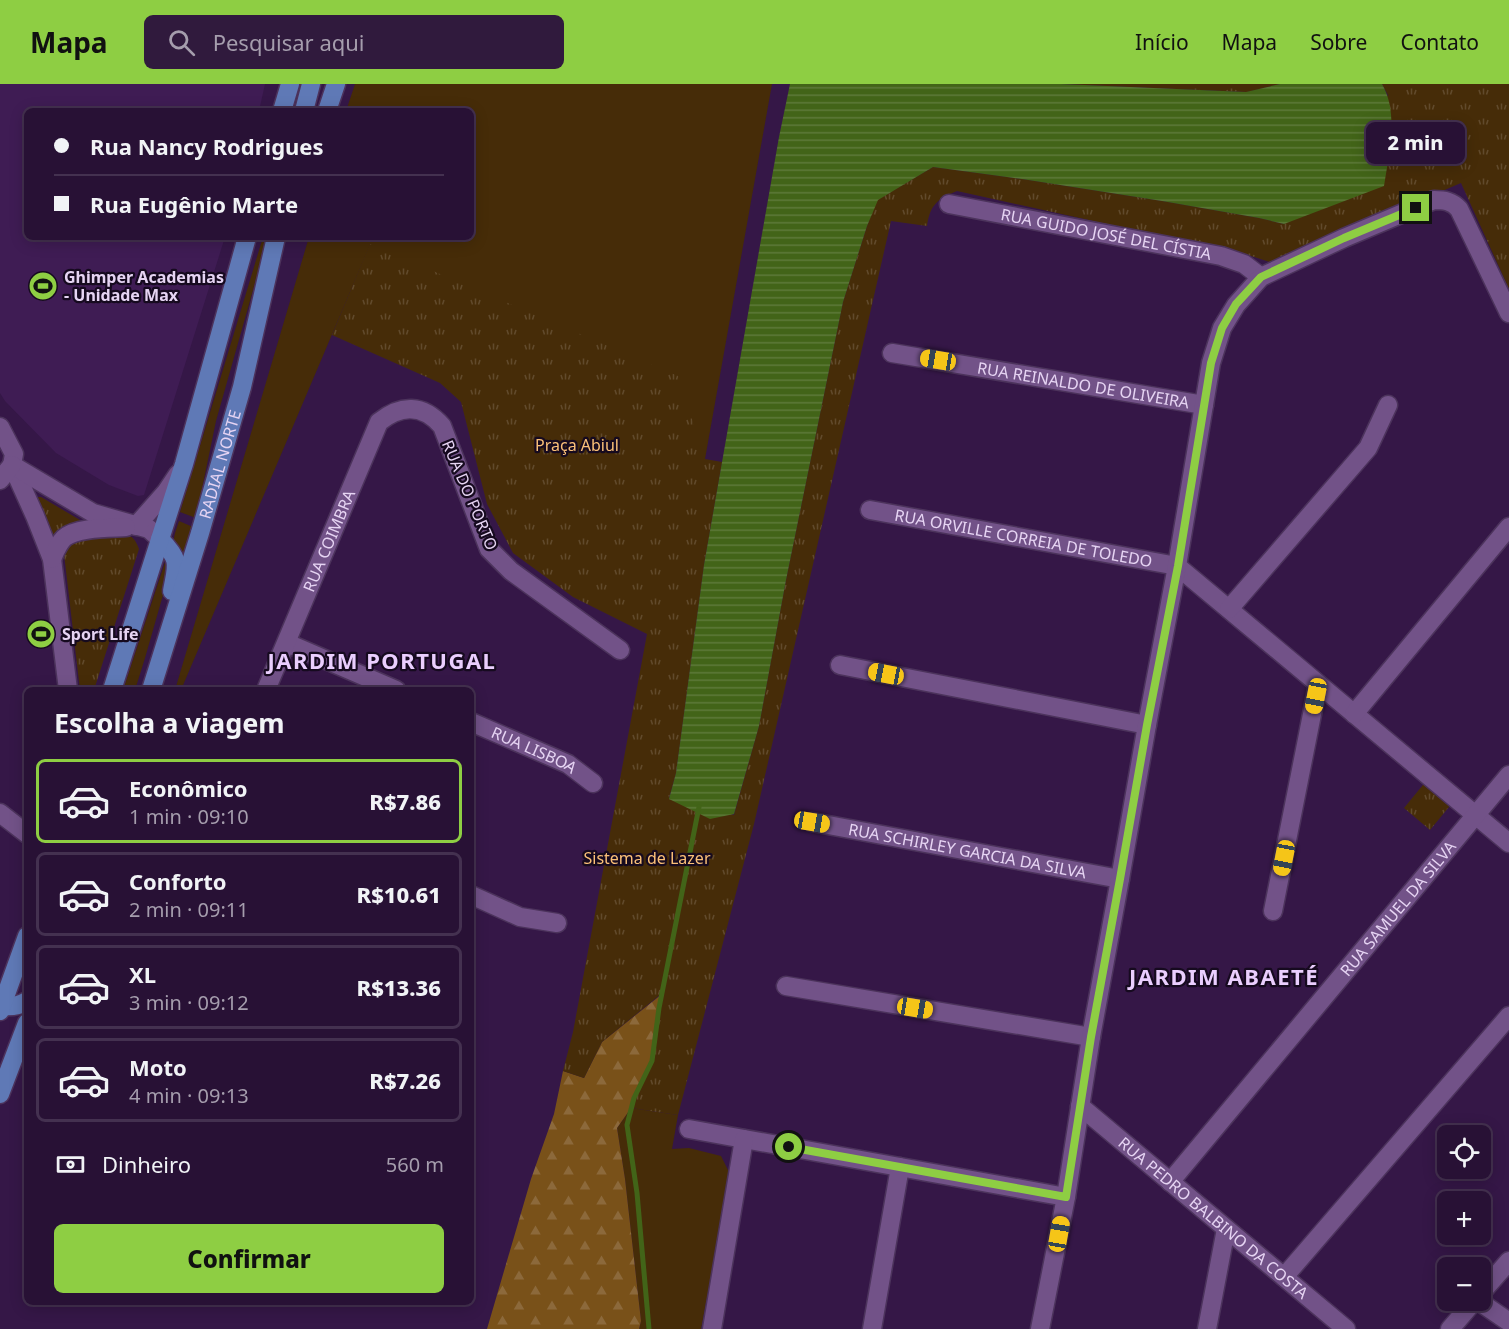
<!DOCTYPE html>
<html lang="pt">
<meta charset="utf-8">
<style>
body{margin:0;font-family:"Noto Sans",sans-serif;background:#301a3d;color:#f1f3f6;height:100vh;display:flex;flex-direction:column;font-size:22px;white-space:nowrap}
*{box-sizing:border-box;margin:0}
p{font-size:20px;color:#a59dad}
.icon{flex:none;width:33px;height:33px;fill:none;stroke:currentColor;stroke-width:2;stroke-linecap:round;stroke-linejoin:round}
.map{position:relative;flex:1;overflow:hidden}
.panel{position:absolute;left:24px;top:603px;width:450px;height:618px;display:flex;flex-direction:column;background:#281135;border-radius:9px;box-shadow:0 3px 15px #0003,0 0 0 2px #443150}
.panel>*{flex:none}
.hud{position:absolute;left:24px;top:24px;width:450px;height:132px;border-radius:9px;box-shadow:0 3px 15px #0003,0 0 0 2px #443150;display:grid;align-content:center;height:132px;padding:0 30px;background:#281135}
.tools{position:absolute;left:1437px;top:1041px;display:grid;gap:12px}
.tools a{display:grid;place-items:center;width:54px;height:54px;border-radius:9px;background:#281135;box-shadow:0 3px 15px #0003,0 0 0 2px #443150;font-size:30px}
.end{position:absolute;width:27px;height:27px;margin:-14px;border:8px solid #8ece43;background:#111;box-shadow:0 0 0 3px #111}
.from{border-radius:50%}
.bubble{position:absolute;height:42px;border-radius:9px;background:#281135;box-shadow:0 3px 15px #0003,0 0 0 2px #443150;font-size:20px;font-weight:800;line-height:42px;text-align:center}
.car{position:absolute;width:18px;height:36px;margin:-18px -9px;border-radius:8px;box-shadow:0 0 4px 2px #0007;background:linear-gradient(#f5c518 24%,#345 0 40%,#f5c518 0 76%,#345 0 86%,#f5c518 0)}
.hud b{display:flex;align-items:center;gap:21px;height:57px;font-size:22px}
.hud b+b{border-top:2px solid #443150}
.hud i{width:15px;height:15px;background:#f1f3f6}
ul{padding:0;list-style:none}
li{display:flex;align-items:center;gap:18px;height:84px;margin:0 12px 9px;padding:0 18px;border:3px solid #443150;border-radius:9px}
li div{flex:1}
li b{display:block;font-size:22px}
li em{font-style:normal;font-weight:800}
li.current{border-color:#8ece43}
li>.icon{width:54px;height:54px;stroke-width:1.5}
h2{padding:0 30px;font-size:27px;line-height:72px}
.pay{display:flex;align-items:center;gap:15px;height:66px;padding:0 30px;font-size:22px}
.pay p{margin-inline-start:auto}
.primary-button{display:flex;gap:12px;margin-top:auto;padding:12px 30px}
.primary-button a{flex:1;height:69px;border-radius:9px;background:#8ece43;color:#111;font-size:24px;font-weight:800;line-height:69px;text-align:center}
header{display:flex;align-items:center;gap:36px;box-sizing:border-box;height:84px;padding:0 30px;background:#8ece43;color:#111}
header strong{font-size:28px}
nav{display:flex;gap:33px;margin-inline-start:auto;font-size:21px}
.search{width:420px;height:54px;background:#301a3d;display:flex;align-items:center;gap:15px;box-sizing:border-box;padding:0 21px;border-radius:9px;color:#a59dad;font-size:22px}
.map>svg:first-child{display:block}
.built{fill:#3f1c54}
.grass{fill:#462c08}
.forest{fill:url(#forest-firs)}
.park{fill:url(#park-tufts)}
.water{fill:url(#water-rules)}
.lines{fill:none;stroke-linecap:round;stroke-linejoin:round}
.stream{stroke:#426418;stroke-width:5}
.minor-casing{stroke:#4c335c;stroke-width:21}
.major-casing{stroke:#4c335c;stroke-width:21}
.minor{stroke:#725288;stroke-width:18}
.major{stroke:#5f79b6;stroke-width:18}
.route{stroke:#8ece43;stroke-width:8}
.labels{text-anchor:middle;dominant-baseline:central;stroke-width:4.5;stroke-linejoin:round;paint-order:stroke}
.street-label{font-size:16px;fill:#e6d4f3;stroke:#160a1f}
.poi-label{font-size:16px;font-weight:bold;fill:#e6d4f3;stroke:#160a1f;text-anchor:start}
.park-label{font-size:16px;fill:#fbc078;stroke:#160a1f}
.district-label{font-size:22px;font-weight:bold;letter-spacing:1.5px;fill:#eacefe;stroke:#160a1f}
</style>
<header>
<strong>Mapa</strong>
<div class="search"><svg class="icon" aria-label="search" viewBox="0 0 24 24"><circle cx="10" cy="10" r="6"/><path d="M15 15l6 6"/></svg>Pesquisar aqui</div>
<nav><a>Início</a><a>Mapa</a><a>Sobre</a><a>Contato</a></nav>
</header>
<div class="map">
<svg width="1509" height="1245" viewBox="0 0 1509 1245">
<defs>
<pattern id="forest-firs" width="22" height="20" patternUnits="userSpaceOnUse" patternTransform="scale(1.5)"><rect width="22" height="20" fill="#795119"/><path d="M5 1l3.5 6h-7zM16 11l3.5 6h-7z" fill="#8c693b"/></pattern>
<pattern id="park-tufts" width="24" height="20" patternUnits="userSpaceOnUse" patternTransform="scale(1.5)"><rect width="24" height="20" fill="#462c08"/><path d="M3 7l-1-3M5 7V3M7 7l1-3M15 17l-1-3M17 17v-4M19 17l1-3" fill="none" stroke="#614a2c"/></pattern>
<pattern id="water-rules" width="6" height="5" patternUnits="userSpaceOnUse" patternTransform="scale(1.5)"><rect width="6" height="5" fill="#426418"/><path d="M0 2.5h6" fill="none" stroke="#5d793a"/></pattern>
</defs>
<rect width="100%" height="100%" fill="#351747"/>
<path class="built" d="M0,0h265l-6,27h-232v126h198l-81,258 -6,1 -29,-11 -53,-32 -51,-52 -5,-8z"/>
<path class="grass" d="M355,0h417l-67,375 -335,-214 -189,445h-6l134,-453h162v-126h-125z
M263,153h5l-52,184 -20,97 -16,-6z
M179,437l14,6 -9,26c-16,-7 -9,-19 -5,-32z
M167,472l2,18 -24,84 -10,32h-12z
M631,1024l47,7 -6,34 17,-1 32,8 8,16 -2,21 -26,136h-62l2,-8 -16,-142 -8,-51z"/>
<path class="forest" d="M662,910l-10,67 -18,37 -3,10 -14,20 8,51 16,142 -2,8h-152l44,-150 23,-65 9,-43 21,7 18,-36z"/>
<path class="park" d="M1061,0h219l-33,8z
M1382,0h127v205l-48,-106 -188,80 -25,-8 -291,-64c-20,8 -27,14 -30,35l-36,-5 -137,603 -76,291 -47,-7 3,-10 18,-37 9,-67 -59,48 -18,36 -21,-7 10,-39 74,-398 -74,-37 -60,-44 -26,-49 -26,-102 -21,-19 -108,-48 38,-91 308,132 27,83 17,3 -18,103 -28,208 -7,25 65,17 25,-89 27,-146 57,-278 24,-76 10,-26 56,-33 89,12 140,22 97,17 25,6 104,-129z
M38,413h3l39,23v2l-27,20 -17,-43z
M124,451c9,0 12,6 15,14l-45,141h-14l-16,-136 3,-10 8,-4z
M1427,696l23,22 -1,5 -19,23 -26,-22z"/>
<path class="water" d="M790,0h271l185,8 34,-8h102c17,29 7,70 2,102l-100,38 -25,-6 -97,-17 -140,-22 -89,-12 -55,33 -11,26 -24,76 -57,278 -27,146 -25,88 -24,5 -41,-20 7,-26 28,-208 75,-428z"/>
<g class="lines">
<path class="stream" d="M649,1245l-12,-136 -10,-68 7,-27 18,-37 7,-53 40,-201"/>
<g class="minor-casing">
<g id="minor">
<path id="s1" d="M949,120l272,52 23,8 17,13"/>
<path id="s2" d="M892,269l312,52"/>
<path d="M0,343l14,27 -2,11 23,51 17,43 16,131"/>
<path d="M12,381l81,48 56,16 11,10"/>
<path d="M0,396l12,-15"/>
<path id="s3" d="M870,426l307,56 332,277"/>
<path d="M136,442l30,-34 12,-18"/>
<path d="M52,475c3,-7 6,-15 12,-21 13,-11 46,-10 62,-11"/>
<path d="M1229,525l139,-161 20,-43"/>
<path d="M287,559l109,47"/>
<path d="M840,581l307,60"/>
<path id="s4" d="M266,606l113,-268c22,-18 44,-18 63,4l47,123 22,22 109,79"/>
<path d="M1354,630l155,-187"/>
<path id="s5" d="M471,638l97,42 25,19"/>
<path d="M0,729l27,21"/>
<path id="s6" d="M812,738l308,57"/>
<path d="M471,811l49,22 37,6"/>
<path d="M1273,827l45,-227"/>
<path d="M786,902l305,51"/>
<path id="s7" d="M1080,1022l266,223"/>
<path d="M689,1045l377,68"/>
<path id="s8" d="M1170,1098l339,-407"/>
<path d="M1284,1193l225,-261"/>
<path d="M1480,1210l29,-33"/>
<path d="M1477,1216l32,22"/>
<path d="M712,1245l32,-190"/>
<path d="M872,1245l28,-162"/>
<path d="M1040,1245l26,-132 25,-160 29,-158 27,-154 30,-159 34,-203 11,-35 14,-23 25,-28 83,-39 90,-38c10,0 18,1 25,9l50,104"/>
<path d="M1207,1245l19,-100"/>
<path d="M1450,1245l25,-29"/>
</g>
</g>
<g class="major-casing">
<g id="major">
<path d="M282,27l8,-27"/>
<path d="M304,27l7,-27"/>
<path d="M327,27l9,-27"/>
<path d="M160,455c21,22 17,24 12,52"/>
<path d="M112,606l72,-226 63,-227"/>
<path id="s9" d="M151,606l49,-157 42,-146 34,-150"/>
<path d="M2,922c9,1 17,0 25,-5"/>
<path d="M0,927l27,-75"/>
<path d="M0,1010l27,-71"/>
</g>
</g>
<use href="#minor" class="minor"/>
<use href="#major" class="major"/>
</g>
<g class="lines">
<path class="route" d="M789,1063l277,50 25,-160 29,-158 27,-154 31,-159 33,-203 11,-35 14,-24 25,-27 83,-39 72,-30"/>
</g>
<defs>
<g id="stadium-disc" transform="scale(1.5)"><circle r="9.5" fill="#8ece43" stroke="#160a1f"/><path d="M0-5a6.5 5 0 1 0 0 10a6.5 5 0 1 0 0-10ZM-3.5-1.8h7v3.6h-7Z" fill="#111"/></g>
</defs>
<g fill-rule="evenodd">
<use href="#stadium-disc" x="43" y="202"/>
<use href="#stadium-disc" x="41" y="550"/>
</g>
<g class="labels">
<g class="street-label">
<text stroke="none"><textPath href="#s1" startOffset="160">RUA GUIDO JOSÉ DEL CÍSTIA</textPath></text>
<text stroke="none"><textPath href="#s2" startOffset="194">RUA REINALDO DE OLIVEIRA</textPath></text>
<text stroke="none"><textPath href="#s9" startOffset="236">RADIAL NORTE</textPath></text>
<text transform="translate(470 411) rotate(67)">RUA DO PORTO</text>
<text stroke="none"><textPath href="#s3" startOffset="156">RUA ORVILLE CORREIA DE TOLEDO</textPath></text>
<text stroke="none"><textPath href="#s4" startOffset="162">RUA COIMBRA</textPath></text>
<text stroke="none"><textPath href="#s5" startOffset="69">RUA LISBOA</textPath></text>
<text stroke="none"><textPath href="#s6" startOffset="158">RUA SCHIRLEY GARCIA DA SILVA</textPath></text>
<text stroke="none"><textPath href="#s8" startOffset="356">RUA SAMUEL DA SILVA</textPath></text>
<text stroke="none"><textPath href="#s7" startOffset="174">RUA PEDRO BALBINO DA COSTA</textPath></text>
</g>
<g class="poi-label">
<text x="64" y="193">Ghimper Academias<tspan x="64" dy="18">- Unidade Max</tspan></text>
<text x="62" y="550">Sport Life</text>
</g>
<g class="park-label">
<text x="577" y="361">Praça Abiul</text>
<text x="647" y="774">Sistema de Lazer</text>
</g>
<g class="district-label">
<text x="382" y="576">JARDIM PORTUGAL</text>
<text x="1224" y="892">JARDIM ABAETÉ</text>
</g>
</g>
</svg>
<div class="tools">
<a><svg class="icon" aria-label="locate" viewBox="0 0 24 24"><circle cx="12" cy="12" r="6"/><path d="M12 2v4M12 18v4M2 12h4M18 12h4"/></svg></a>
<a>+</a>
<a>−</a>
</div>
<i class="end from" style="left:789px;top:1063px"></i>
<i class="end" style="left:1416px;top:124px"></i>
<div class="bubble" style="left:1366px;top:38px;width:99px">2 min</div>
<i class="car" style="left:938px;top:276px;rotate:279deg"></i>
<i class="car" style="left:886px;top:590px;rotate:281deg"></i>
<i class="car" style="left:1316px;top:612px;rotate:191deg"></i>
<i class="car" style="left:812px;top:738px;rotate:100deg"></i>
<i class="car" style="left:1284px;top:774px;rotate:191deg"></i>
<i class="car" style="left:915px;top:924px;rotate:99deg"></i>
<i class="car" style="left:1059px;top:1150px;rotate:10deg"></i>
<div class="hud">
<b><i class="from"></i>Rua Nancy Rodrigues</b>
<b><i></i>Rua Eugênio Marte</b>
</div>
<section class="panel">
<h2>Escolha a viagem</h2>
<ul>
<li class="current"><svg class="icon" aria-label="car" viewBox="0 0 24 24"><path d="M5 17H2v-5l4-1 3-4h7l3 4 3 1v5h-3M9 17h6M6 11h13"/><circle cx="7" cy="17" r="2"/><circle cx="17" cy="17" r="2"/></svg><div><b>Econômico</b><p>1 min · 09:10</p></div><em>R$7.86</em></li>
<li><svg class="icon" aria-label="car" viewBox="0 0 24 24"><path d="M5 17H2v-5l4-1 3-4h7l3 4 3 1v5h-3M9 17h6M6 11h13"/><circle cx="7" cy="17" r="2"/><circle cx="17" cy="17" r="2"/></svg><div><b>Conforto</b><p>2 min · 09:11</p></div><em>R$10.61</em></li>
<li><svg class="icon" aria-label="car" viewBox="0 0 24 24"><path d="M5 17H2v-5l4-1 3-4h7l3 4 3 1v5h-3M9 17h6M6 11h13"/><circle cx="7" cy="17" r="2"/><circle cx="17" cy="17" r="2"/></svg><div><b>XL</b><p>3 min · 09:12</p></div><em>R$13.36</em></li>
<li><svg class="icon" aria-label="car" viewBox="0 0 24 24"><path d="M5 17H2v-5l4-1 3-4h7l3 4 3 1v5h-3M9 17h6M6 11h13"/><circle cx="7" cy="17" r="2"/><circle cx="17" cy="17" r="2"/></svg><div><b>Moto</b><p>4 min · 09:13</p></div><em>R$7.26</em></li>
</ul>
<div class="pay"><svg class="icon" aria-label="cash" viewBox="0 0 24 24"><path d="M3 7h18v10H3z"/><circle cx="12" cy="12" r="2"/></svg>Dinheiro<p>560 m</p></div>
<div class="primary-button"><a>Confirmar</a></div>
</section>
</div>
